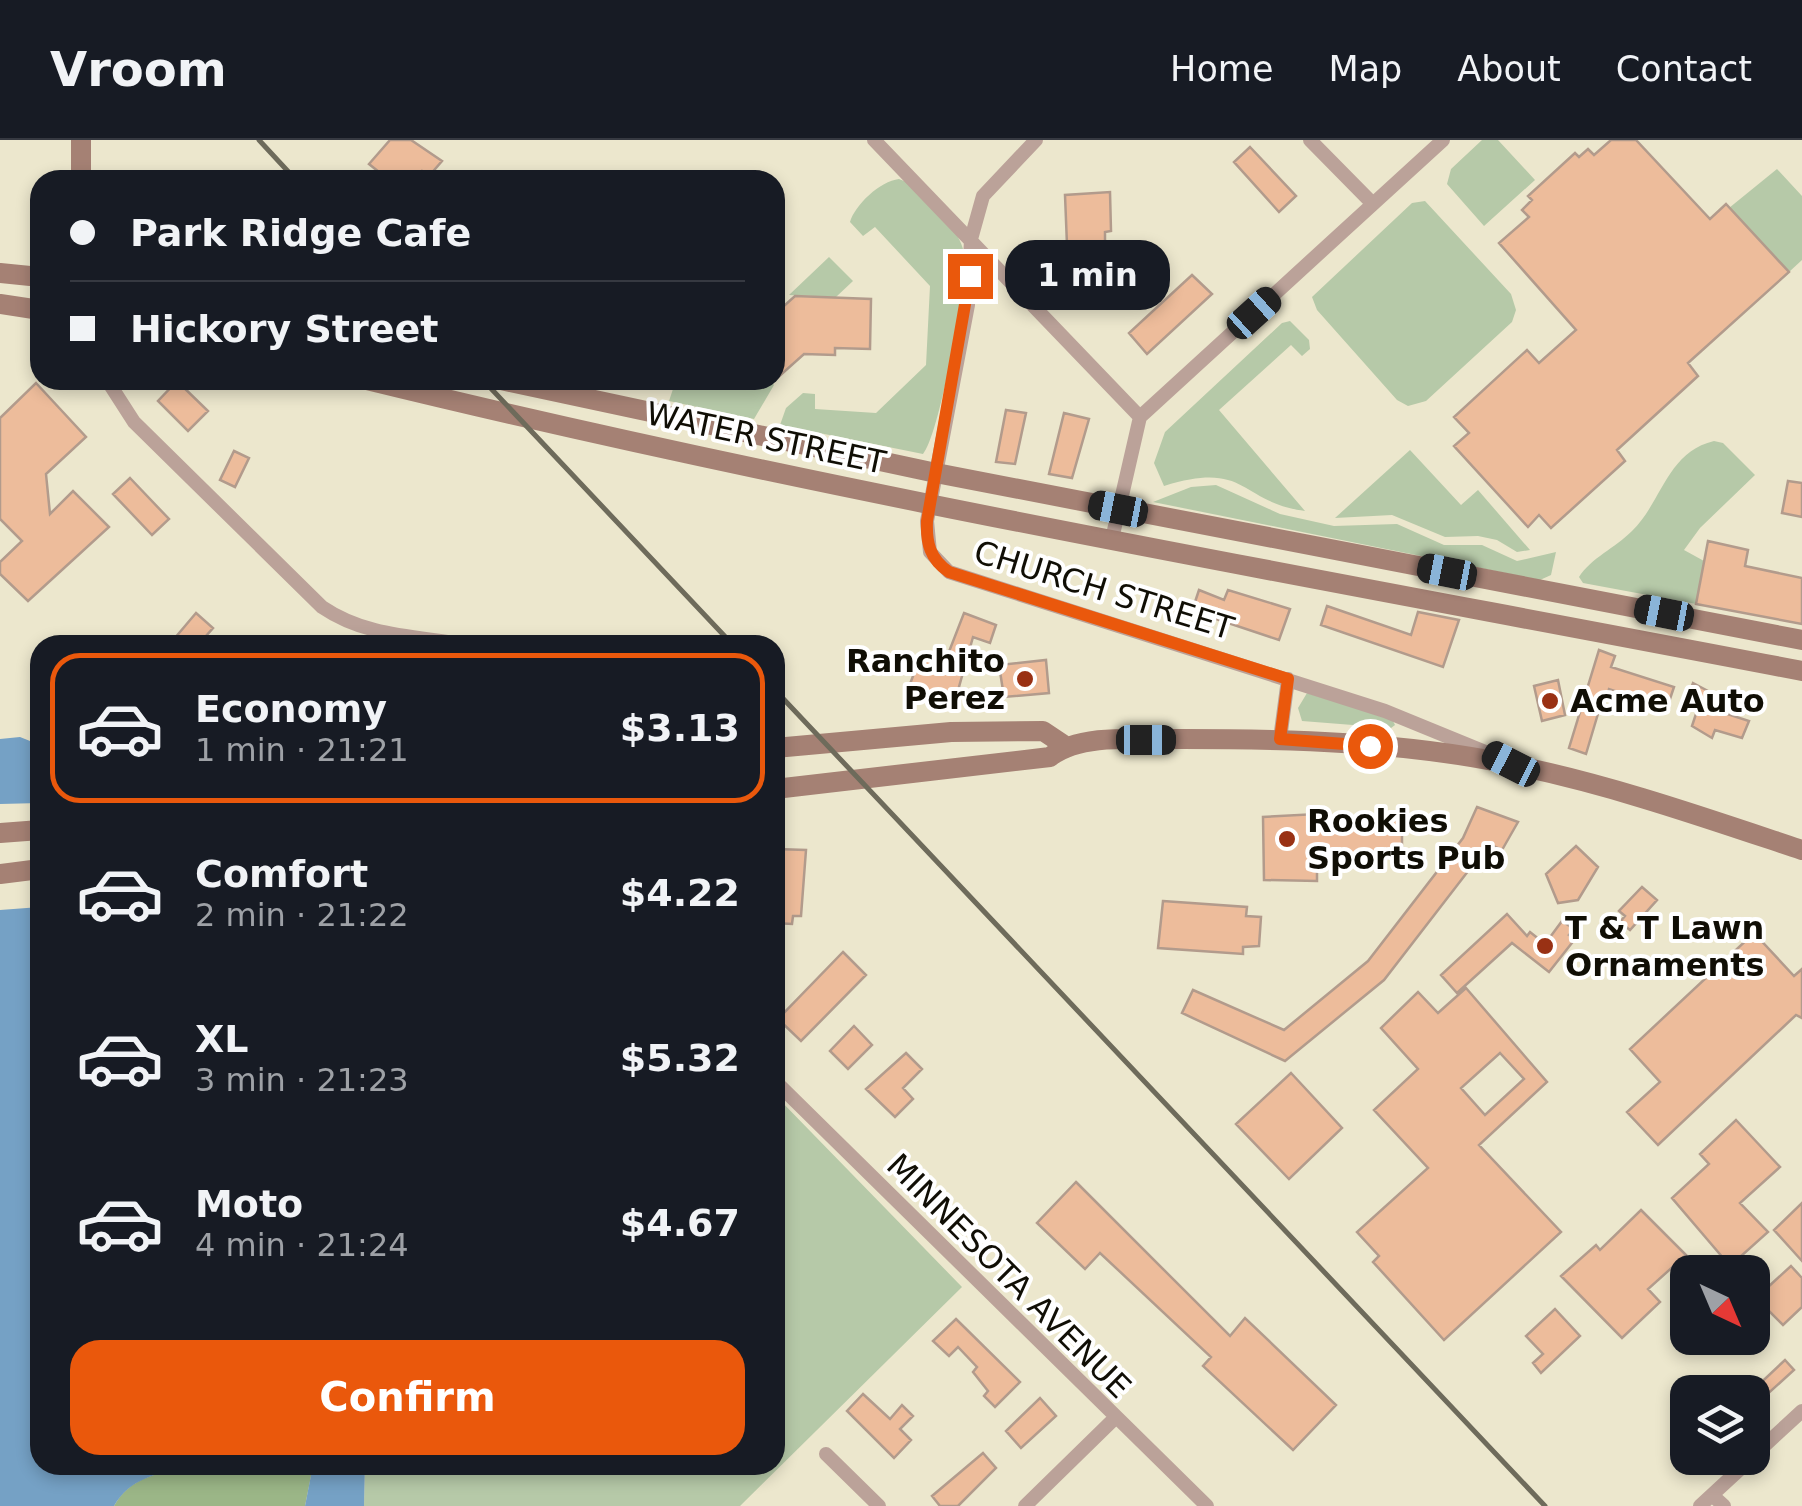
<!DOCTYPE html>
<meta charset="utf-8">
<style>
body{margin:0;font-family:"DejaVu Sans",sans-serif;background:#20242c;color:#f1f3f6;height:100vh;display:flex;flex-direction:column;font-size:38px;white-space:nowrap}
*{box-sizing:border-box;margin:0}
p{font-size:32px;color:#9ea1a6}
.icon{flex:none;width:55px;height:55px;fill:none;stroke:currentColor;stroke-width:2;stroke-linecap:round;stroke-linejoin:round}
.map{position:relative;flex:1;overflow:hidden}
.sheet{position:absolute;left:30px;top:495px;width:755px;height:840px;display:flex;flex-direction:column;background:#171b24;border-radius:30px;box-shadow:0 5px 15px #0003}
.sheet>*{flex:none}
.hud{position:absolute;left:30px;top:30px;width:755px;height:220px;border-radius:30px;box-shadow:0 5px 15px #0003;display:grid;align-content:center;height:220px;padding:0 40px;background:#171b24}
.needle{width:65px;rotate:136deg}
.controls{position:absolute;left:1670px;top:1115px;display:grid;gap:20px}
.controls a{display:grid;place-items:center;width:100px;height:100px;border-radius:20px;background:#171b24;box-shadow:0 5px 15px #0003;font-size:50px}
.end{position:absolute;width:45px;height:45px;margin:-22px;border:12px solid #ea580c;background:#fff;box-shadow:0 0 0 5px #fff}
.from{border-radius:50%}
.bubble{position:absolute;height:70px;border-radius:30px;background:#171b24;box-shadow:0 5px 15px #0003;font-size:32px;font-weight:600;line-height:70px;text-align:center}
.car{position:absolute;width:30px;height:60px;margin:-30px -15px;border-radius:12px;box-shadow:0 0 8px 2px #0007;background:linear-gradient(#222 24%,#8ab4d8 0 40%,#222 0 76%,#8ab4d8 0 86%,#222 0)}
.hud b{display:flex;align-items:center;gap:35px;height:95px;font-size:38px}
.hud b+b{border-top:2px solid #363941}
.hud i{width:25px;height:25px;background:#f1f3f6}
ul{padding:18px 0 0;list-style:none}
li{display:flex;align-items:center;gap:30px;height:150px;margin:0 20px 15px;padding:0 20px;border:5px solid transparent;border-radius:30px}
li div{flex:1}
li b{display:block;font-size:38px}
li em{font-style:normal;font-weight:600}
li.on{border-color:#ea580c}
li>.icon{width:90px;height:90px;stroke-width:1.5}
.cta{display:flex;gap:20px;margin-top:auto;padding:20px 40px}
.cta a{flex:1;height:115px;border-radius:30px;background:#ea580c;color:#fff;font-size:40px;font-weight:600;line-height:115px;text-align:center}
header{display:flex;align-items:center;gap:60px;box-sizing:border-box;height:140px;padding:0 50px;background:#171b24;border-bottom:2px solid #363941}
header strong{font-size:48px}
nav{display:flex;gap:55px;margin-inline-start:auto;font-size:35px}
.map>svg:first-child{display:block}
.green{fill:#b6c9a8}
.forest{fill:#9bb687}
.water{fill:#75a1c5}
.building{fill:#edbc9b;stroke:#b29b8c;stroke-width:2.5;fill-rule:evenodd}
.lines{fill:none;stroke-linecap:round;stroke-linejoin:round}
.street{stroke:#bba299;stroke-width:14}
.secondary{stroke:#a58174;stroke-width:20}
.rail{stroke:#6e6b5b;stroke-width:5}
.route{stroke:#ea580c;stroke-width:12}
.poi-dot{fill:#993114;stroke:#fff;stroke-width:4}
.labels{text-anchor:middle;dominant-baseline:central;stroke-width:8;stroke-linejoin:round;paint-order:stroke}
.street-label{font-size:32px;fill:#100e05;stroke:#fff}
.poi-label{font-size:32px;font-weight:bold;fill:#100e05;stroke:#fff;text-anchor:start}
</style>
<header>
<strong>Vroom</strong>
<nav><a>Home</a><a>Map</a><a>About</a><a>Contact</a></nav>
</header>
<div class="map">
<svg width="1802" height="1366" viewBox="0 0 1802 1366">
<rect width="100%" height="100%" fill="#ece7cd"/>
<path class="green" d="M1482,0h16l37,40 -51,46 -37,-42 4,-15z
M1777,29l25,27v64l-13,12 -60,-64z
M899,39l10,4c16,18 48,42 54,66 6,25 -23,186 -40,205l-143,-29 6,-17 17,-15 12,1v15l61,4 50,-48 4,-79 -55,-59 -12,9 -13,-14c5,-17 30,-41 49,-43z
M1425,61l86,93 5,16 -4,12 -86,79 -18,5 -11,-6 -80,-90 -5,-13 100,-94z
M829,117l24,24 -17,16 -47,-2z
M1290,181l19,19 1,9 -8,7 -11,-11 -72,65 86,101c-67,-9 -56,-51 -141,-25l-10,-23 11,-31 117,-109z
M676,240l16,5 6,-5h72l4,5 -20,34 -85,-18z
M1714,301l9,2 32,32 -55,53 -16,22 20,11 -8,43 -113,-21 -4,-6c12,-19 36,-29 53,-46 30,-29 35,-79 82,-90z
M1410,310l51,55 17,-15 52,60 -13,2 -20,-12 -19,-4 -33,1 -53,-22 -57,3z
M1216,345l64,29 54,12 63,-2 47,21h38l35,16 39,-9 -5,23 -11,5 -387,-78 38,-15z
M1307,553l85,26 3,6 -4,3 -89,-7 -4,-13z
M775,955l187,192 -222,219h-376l1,-41h410z"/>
<path class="forest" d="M183,1325h130v1l-8,40h-191c16,-29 41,-30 69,-41z"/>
<path class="water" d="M20,597l20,8v58l-40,1v-65z
M40,767v558h143c-28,11 -53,13 -69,41h-114v-596z
M313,1325h52l-1,41h-59z"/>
<path class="building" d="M390,0h21l31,21 -13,15 -7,-5 -8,9h-25l-20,-16z
M1611,0h25l74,79 16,-15 63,68 -101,91 10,13 -81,74 8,11 -74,67 -12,-13 -11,12 -74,-81 15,-13 -15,-16 73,-67 12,13 37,-33 -77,-87 30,-26 -7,-7 10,-10 -4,-4 47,-43 4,4 9,-8 6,6z
M1250,7l46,49 -17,16 -45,-50z
M1110,52l1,39 -6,1v13h-38l-2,-50z
M1192,135l20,19 -65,60 -18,-21z
M795,156l76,3 -1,50 -35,-1v7l-31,-1 -29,26v-66z
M177,241l31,30 -20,20 -30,-30z
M36,243l50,54 -40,37 4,40 23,-23 36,36 -81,74 -28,-27v-12l22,-21 -22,-22v-101z
M1006,270l20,3 -11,51 -19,-2z
M1064,273l25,6 -17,59 -23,-4z
M234,311l15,7 -14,29 -15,-7z
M130,338l39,41 -17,16 -39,-41z
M1788,341l14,2v34l-20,-4z
M1708,401l40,9 -3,16 57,12v46l-106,-20z
M1199,450l25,10 4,-10 62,19 -11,31 -87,-29z
M1327,466l84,29 7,-23 41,8 -16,47 -122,-42z
M196,473l17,15 -15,17h-29z
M964,473l32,12 -6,18 -17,-6 -18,64 -45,-17 11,-29 24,7z
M1599,510l16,6 -4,11 63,20 -7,21 -58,-19 -2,9 -4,-1 -17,57 -17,-6z
M1046,520l3,33 -45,4 -5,-32z
M1558,540l7,35 -23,6 -8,-35z
M1693,543l32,17 -4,12 28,9 -7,17 -27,-8 -3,8 -20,-12 6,-18 -12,-6z
M1477,667l41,15 -16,28 -13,-6 -105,136 -99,81 -103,-48 11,-23 91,40 84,-69 95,-123z
M1402,673v42l-53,1v8l-32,2v15l-53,-1 -1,-63 54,-3v5h29z
M1576,706l22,21 -20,33 -20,3 -12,-29z
M775,709l31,1 -5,66h-8l-1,8 -17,-1z
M1642,747l15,13 -27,30 -10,-8 5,-6 -6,-5z
M1163,761l84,6 -1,9 15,1 -2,29 -16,1v7l-85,-6z
M1507,774l20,22 3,-4 15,12 17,-23 12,8 -5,6 6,4 -26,33 -37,-29 -55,50 -16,-18z
M1754,793l40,43 8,-7v49l-6,-3 -138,130 -31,-33 33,-30 -30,-33z
M843,812l23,23 -65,66 -23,-22z
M1466,848l81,94 -68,63 82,87 -117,108 -71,-78 6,-6 -22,-24 71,-64 -54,-58 44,-41 -37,-41 37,-36 20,21zM1500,913l24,26 -39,36 -24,-27z
M854,886l18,19 -24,24 -18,-18z
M906,913l16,16 -19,19 10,11 -18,18 -29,-28z
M1291,933l51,55 -53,51 -53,-55z
M1736,980l44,47 -40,36 28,29 -38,34 -58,-68 37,-34 -9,-10z
M1076,1042l154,154 15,-18 91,87 -43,45 -90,-84 8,-9 -111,-104 -15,16 -48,-46z
M1802,1063v58l-28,-31z
M1641,1070l45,45 -38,34 12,13 -38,36 -61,-62 35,-31 4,5z
M1791,1126l11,12v29l-19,18 -27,-27z
M1555,1169l25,27 -39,37 -8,-10 10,-9 -17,-18z
M956,1179l64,63 -25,25 -11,-11 4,-5 -15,-19 4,-5 -19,-20 -9,9 -16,-15z
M1785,1220l9,10 -42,38v-17z
M863,1254l27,25 12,-14 11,11 -13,13 11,11 -17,18 -47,-47z
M1040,1258l16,18 -35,32 -15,-17z
M983,1313l13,15 -38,38h-18l-8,-10z"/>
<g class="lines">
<path class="street" d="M874,0l266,277
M1036,0l-53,56 -12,43 -3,66 -41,216 3,31 19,20 436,139 110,45
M1310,0l63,64
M107,240l27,42 188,185c44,30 94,29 145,38
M1112,399l28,-122 303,-277
M1280,599l8,-60
M775,941l432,425
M826,1314l53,52
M1752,1317l50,-46
M1712,1355l12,11
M1025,1366l89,-87
M1700,1366l52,-48"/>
<path class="secondary" d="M81,40v-40
M0,133l40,4
M0,164l40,6
M367,240c474,116 956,199 1435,291
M501,240l435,93 866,167
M775,608l176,-16 92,-1 21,14
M775,649l275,-32c31,-25 94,-17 133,-18 109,0 219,3 326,25 100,20 197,54 293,86
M0,693l40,-3
M0,734l40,-5"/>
<path class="rail" d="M259,0l37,40
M483,240l250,265
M775,550l770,816"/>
</g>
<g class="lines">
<path class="route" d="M970,136l-43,245c-1,22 3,38 22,51l339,107 -8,60 90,7"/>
</g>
<g class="poi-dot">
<circle cx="1025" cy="539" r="10"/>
<circle cx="1550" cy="561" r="10"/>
<circle cx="1287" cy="699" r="10"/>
<circle cx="1545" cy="806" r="10"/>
</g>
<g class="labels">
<g class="street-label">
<text transform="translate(766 298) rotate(12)">WATER STREET</text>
<text transform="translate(1104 450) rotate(17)">CHURCH STREET</text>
<text transform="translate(1009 1136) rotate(45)">MINNESOTA AVENUE</text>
</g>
<g class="poi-label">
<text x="1005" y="521" text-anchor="end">Ranchito<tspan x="1005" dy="37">Perez</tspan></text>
<text x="1570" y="561">Acme Auto</text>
<text x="1307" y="681">Rookies<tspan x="1307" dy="37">Sports Pub</tspan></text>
<text x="1565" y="788">T &amp; T Lawn<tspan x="1565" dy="37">Ornaments</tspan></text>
</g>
</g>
</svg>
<div class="controls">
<a><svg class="needle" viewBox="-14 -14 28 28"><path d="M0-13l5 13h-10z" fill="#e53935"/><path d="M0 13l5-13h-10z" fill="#9ea1a6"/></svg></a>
<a><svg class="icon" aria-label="layers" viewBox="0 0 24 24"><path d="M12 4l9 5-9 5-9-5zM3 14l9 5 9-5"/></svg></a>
</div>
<i class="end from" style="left:1370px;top:606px"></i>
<i class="end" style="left:970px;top:136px"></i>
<div class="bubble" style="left:1005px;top:100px;width:165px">1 min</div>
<i class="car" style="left:1254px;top:173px;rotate:48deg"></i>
<i class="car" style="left:1118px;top:369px;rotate:281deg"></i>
<i class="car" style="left:1447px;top:432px;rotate:281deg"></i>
<i class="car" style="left:1664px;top:473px;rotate:281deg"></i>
<i class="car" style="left:1146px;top:600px;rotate:90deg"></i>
<i class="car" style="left:1511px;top:624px;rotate:297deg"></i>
<div class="hud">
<b><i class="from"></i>Park Ridge Cafe</b>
<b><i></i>Hickory Street</b>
</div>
<section class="sheet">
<ul>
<li class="on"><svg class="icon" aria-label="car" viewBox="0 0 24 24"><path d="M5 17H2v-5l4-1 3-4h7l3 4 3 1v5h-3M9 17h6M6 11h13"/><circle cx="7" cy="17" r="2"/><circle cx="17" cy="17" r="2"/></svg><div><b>Economy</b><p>1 min · 21:21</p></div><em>$3.13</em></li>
<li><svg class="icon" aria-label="car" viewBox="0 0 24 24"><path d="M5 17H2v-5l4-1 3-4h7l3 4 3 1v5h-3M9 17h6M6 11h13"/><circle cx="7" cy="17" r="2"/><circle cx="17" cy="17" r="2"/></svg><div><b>Comfort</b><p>2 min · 21:22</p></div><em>$4.22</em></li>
<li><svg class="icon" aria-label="car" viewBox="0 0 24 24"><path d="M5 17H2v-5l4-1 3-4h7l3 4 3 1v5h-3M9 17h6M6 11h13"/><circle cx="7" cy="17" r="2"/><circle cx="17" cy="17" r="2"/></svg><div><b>XL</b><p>3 min · 21:23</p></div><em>$5.32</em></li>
<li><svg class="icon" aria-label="car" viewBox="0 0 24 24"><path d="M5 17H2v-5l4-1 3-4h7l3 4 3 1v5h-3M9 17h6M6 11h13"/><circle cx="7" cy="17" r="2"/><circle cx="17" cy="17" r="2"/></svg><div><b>Moto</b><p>4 min · 21:24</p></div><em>$4.67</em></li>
</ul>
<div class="cta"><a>Confirm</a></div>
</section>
</div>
